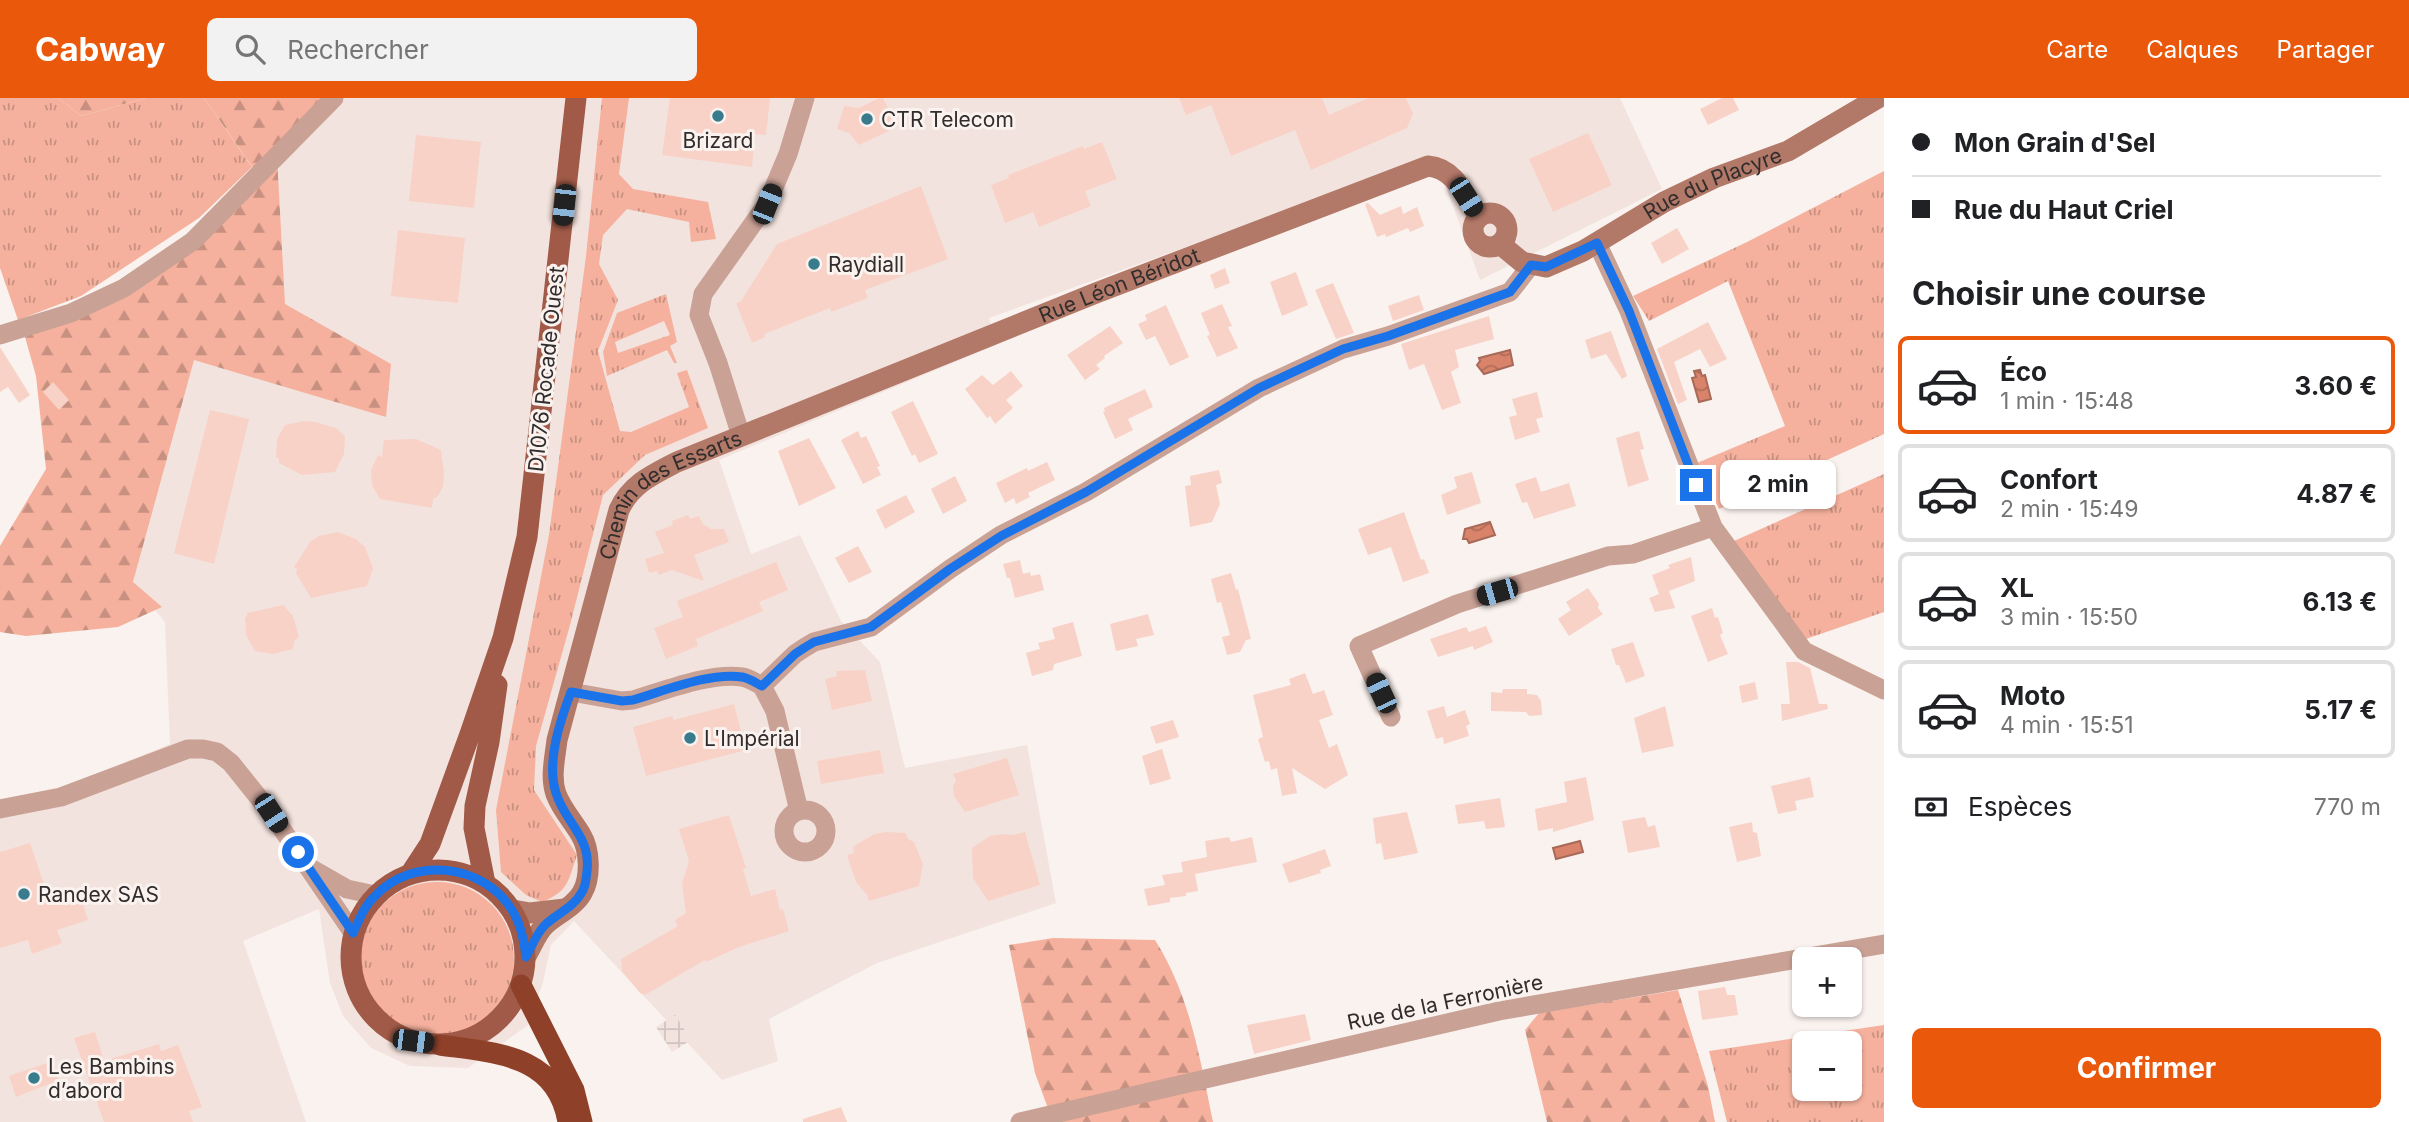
<!DOCTYPE html>
<html lang="fr">
<meta charset="utf-8">
<style>
body{margin:0;font-family:Inter,sans-serif;background:#f2f2f2;color:#202124;height:100vh;display:flex;flex-direction:column;font-size:26px;white-space:nowrap}
*{box-sizing:border-box;margin:0}
p{font-size:23px;color:#757577}
.icon{flex:none;width:38px;height:38px;fill:none;stroke:currentColor;stroke-width:2;stroke-linecap:round;stroke-linejoin:round}
.map{position:relative;flex:1;overflow:hidden}
.drawer{display:flex;flex-direction:column;background:#fff;width:525px}
.drawer>*{flex:none}
.hud{display:grid;align-content:center;height:154px;padding:0 28px;background:#fff}
.tools{position:absolute;left:1792px;top:849px;display:grid;gap:14px}
.tools a{display:grid;place-items:center;width:70px;height:70px;border-radius:10px;background:#fff;box-shadow:0 2px 5px #0004;font-size:35px}
.end{position:absolute;width:32px;height:32px;margin:-16px;border:9px solid #1a73e8;background:#fff;box-shadow:0 0 0 4px #fff}
.from{border-radius:50%}
.bubble{position:absolute;height:49px;border-radius:10px;background:#fff;box-shadow:0 2px 5px #0004;font-size:23px;font-weight:700;line-height:49px;text-align:center}
.car{position:absolute;width:21px;height:42px;margin:-21px -10px;border-radius:9px;box-shadow:0 0 5px 2px #0007;background:linear-gradient(#222 24%,#8ab4d8 0 40%,#222 0 76%,#8ab4d8 0 86%,#222 0)}
.hud b{display:flex;align-items:center;gap:24px;height:66px;font-size:26px}
.hud b+b{border-top:2px solid #e0e0e0}
.hud i{width:18px;height:18px;background:#202124}
ul{padding:0;list-style:none}
li{display:flex;align-items:center;gap:21px;height:98px;margin:0 14px 10px;padding:0 14px;border:4px solid #e0e0e0;border-radius:10px}
li div{flex:1}
li b{display:block;font-size:26px}
li em{font-style:normal;font-weight:700}
li.on{border-color:#ea580c}
li>.icon{width:63px;height:63px;stroke-width:1.5}
h2{padding:0 28px;font-size:32px;line-height:84px}
.pay{display:flex;align-items:center;gap:18px;height:77px;padding:0 28px;font-size:26px}
.pay p{margin-inline-start:auto}
.action{display:flex;gap:14px;margin-top:auto;padding:14px 28px}
.action a{flex:1;height:80px;border-radius:10px;background:#ea580c;color:#fff;font-size:28px;font-weight:700;line-height:80px;text-align:center}
header{display:flex;align-items:center;gap:42px;box-sizing:border-box;height:98px;padding:0 35px;background:#ea580c;color:#fff}
header strong{font-size:33px}
nav{display:flex;gap:38px;margin-inline-start:auto;font-size:24px}
.search{width:490px;height:63px;background:#f2f2f2;display:flex;align-items:center;gap:18px;box-sizing:border-box;padding:0 24px;border-radius:10px;color:#757577;font-size:26px}
main{display:flex;flex:1;min-height:0}
.map>svg:first-child{display:block}
.built{fill:#f3e3de}
.industrial{fill:url(#industrial-grid)}
.grass{fill:url(#grass-tufts);fill-rule:evenodd}
.forest{fill:url(#forest-firs)}
.water{fill:url(#water-waves);stroke:#a76958;stroke-width:2}
.building{fill:#f8d2c7}
.lines{fill:none;stroke-linecap:round;stroke-linejoin:round}
.street{stroke:#c9a195;stroke-width:19}
.secondary{stroke:#b27868;stroke-width:21}
.primary{stroke:#a05a47;stroke-width:21}
.highway{stroke:#8f4029;stroke-width:21}
.route{stroke:#1a73e8;stroke-width:9}
.poi-dot{fill:#387b8c;stroke:#faf2ef;stroke-width:2.5}
.labels{text-anchor:middle;dominant-baseline:central;stroke-width:6;stroke-linejoin:round;paint-order:stroke}
.poi-label{font-size:21px;fill:#312d2d;stroke:#faf2ef;text-anchor:start}
.street-label{font-size:21px;fill:#312d2d;stroke:#faf2ef}
</style>
<header>
<strong>Cabway</strong>
<div class="search"><svg class="icon" aria-label="search" viewBox="0 0 24 24"><circle cx="10" cy="10" r="6"/><path d="M15 15l6 6"/></svg>Rechercher</div>
<nav><a>Carte</a><a>Calques</a><a>Partager</a></nav>
</header>
<main>
<div class="map">
<svg width="1884" height="1024" viewBox="0 0 1884 1024">
<defs>
<pattern id="industrial-grid" width="8" height="8" patternUnits="userSpaceOnUse" patternTransform="scale(1.75)"><rect width="8" height="8" fill="#f3e3de"/><path d="M0 4h8M4 0v8" fill="none" stroke="#d1c3bf"/></pattern>
<pattern id="grass-tufts" width="24" height="20" patternUnits="userSpaceOnUse" patternTransform="scale(1.75)"><rect width="24" height="20" fill="#f5b19d"/><path d="M3 7l-1-3M5 7V3M7 7l1-3M15 17l-1-3M17 17v-4M19 17l1-3" fill="none" stroke="#c79080"/></pattern>
<pattern id="forest-firs" width="22" height="20" patternUnits="userSpaceOnUse" patternTransform="scale(1.75)"><rect width="22" height="20" fill="#f5b19d"/><path d="M5 1l3.5 6h-7zM16 11l3.5 6h-7z" fill="#c79080"/></pattern>
<pattern id="water-waves" width="16" height="10" patternUnits="userSpaceOnUse" patternTransform="scale(1.75)"><rect width="16" height="10" fill="#da836b"/><path d="M0 5q4-4 8 0t8 0" fill="none" stroke="#b16c58"/></pattern>
</defs>
<rect width="100%" height="100%" fill="#faf2ef"/>
<path class="built" d="M316,0h1304l42,91 -182,91 -45,-123 -446,161 7,27 -277,115 32,94 49,-19 41,86 39,41 25,106 122,-23 29,158 -179,60 -108,56 9,42 -56,19 -148,-159 -23,24 -8,37 -15,43 -60,43 -58,-2 -39,-18 -28,-32 -13,-33 -11,-74 -76,32 63,181h-306v-309l170,-69 -5,-122 -32,-39 55,-230 84,-200z"/>
<path class="industrial" d="M675,917l16,25 -19,12 -16,-25z"/>
<path class="grass" d="M0,0h58l23,18 65,-18h58l48,69 -53,51 -118,78 -63,24 -18,-52z
M602,0h27l-10,76 14,15 75,13 8,37 -25,3 -2,-20 -62,-13 -24,26 -4,29 19,36 -20,51 22,80 11,1 58,-25 -12,-34 10,-3 21,58 -63,27 -42,40 -33,130 -34,121 -2,44 43,65c-9,26 -8,36 -35,47l-16,-7 -25,-23 -5,-62 53,-275 37,-279z
M1884,73v263l-165,75 -22,-46 88,-37 -57,-145 -79,40 -16,-25 114,-54z
M666,196l11,48 -7,4 7,17h-3l-7,-13 -60,26 -4,-24 14,-39zM664,223l6,14 -52,18 -3,-11z
M1884,376v138l-78,27 -72,-98z
M360 861a77 77 0 1 1 154 0a77 77 0 1 1-154 0Z
M1884,927v97h-157l-18,-71zM1804,945h46v45h-46z"/>
<path class="forest" d="M58,0h88l-65,18z
M204,0h130l-57,59 8,147 106,60 -5,53 -192,-57 -61,222 29,25 -44,20 -92,9 -26,-4v-86l46,-77 -10,-93 -11,-39 115,-53 118,-109z
M1053,840l102,2c35,55 45,119 58,182h-160l-18,-49 -26,-128z
M1678,892l30,96 7,36h-168l-22,-92 14,-17z"/>
<path class="water" d="M1510,252l3,15 -29,9 -7,-9 3,-4 -1,-3z
M1700,272l2,6 3,-1 6,24 -12,3 -7,-24 4,-1 -2,-6z
M1490,424l5,13 -26,8 -2,-4h-4l2,-10z
M1580,743l3,11 -27,7 -3,-11z"/>
<path class="building" d="M670,0h100l-4,37 -11,-1 -3,33 -90,-12z
M879,0h4l14,29 -38,18 -10,-12 -12,-4 7,-23 15,2z
M1179,0h143l7,17 39,-17h38l7,16 -6,14 -96,42 -16,-40 -64,26 -20,-51 -25,10z
M1722,0h11l6,12 -31,15 -8,-16z
M1588,35l24,52 -59,27 -24,-53z
M416,37l65,7 -7,66 -65,-7z
M1102,44l15,37 -32,12 6,15 -52,21 -6,-15 -28,11 -14,-38 18,-7 -1,-3 75,-29 1,3z
M921,88l27,73 -83,31 3,8 -37,14 -1,-4 -66,26 1,3 -13,6 -16,-40 5,-2 36,-57z
M1368,105l12,12 21,-9 2,8 14,-7 7,19 -14,6 -2,-4 -22,9 -1,-3 -8,3 -12,-33z
M1677,130l12,21 -27,15 -11,-21z
M398,132l67,8 -7,65 -67,-7z
M1225,170l5,15 -15,6 -5,-14z
M1296,174l12,33 -26,11 -12,-34z
M1333,185l21,50 -18,6 -21,-49z
M1419,197l5,15 -31,11 -5,-15z
M1222,206l10,22 -4,1 10,21 -21,9 -10,-21 3,-1 -9,-22z
M1166,207l23,52 -19,9 -15,-30 -9,4 -8,-16 9,-4 -2,-5z
M1489,218l5,23 -39,11 4,17 -8,5 10,31 -19,7 -18,-46 -15,6 -8,-26z
M1708,224l19,37 -17,8 -10,-18 -26,13 13,38 -9,4 -21,-55z
M1110,228l13,17 -19,13 1,2 -9,7 4,4 -15,11 -18,-25z
M1611,233l16,45 -5,3 -16,-25 -15,5 -6,-19z
M0,249l30,48 -11,8 -11,-16 -8,5z
M1011,273l12,15 -17,14 7,8 -18,16 -5,-8 -3,2 -22,-29 17,-14 11,10z
M53,284l16,18 -10,10 -16,-18z
M1145,291l8,18 -25,12 5,11 -18,9 -12,-27 2,-1 -1,-3z
M1537,294l6,25 -7,2 4,13 -25,8 -6,-23 8,-2 -5,-16z
M913,303l25,53 -19,9 -4,-9 -3,2 -21,-44z
M210,312l39,9 -35,145 -40,-11z
M304,323l11,1 21,6 9,8 -1,18 -9,18 -33,3 -23,-12v-4l-3,-2 1,-18 8,-14z
M858,333l3,7 5,-2 14,30 -3,1 4,8 -18,9 -22,-44z
M1639,333l5,18 -4,1 9,30 -21,7 -12,-49z
M809,340l27,50 -37,18 -21,-55z
M416,341l25,11 3,23 -1,13 -5,10 -5,3 -1,9 -52,-9 -8,-14 -1,-15 7,-15 4,2 2,-17z
M1047,364l8,18 -27,13 2,4 -14,7 -2,-6 -9,5 -9,-20 31,-15 1,3z
M1219,372l3,13 -6,2 4,19 -8,18 -22,5 -5,-41 6,-1 -1,-9z
M1472,374l9,31 -34,12 -6,-20 16,-7 -3,-11z
M955,378l12,25 -24,13 -12,-25z
M1536,379l5,15 28,-9 7,23 -42,13 -7,-17 -5,1 -7,-19z
M906,397l9,17 -30,17 -9,-19z
M1404,414l17,48 3,-1 5,14 -26,9 -12,-35 -23,8 -10,-26z
M688,417l2,4 9,-3 4,8 8,5h13l5,13 -35,13 10,26 -32,-11 -13,5 -2,-4 -8,2 -4,-14 19,-6 -9,-21 18,-7 -1,-4z
M338,434l18,7 9,8 8,21 -6,18 -56,12 -15,-25 1,-4 -3,-2 16,-25 9,-6z
M858,448l14,26 -23,11 -14,-25z
M1691,459l4,24 -26,10 6,17 -20,4 -6,-14 10,-4 -7,-19 18,-7 -2,-3z
M1020,462l3,14 7,-2 1,4 9,-2 4,16 -29,8 -5,-20h-3l-4,-14z
M776,464l12,28 -29,12 4,9 -67,28 2,7 -32,13 -12,-31 29,-11 -6,-16z
M1231,475l5,17 2,-1 13,50 -5,1 -6,12 -13,3 -5,-18 8,-2 -9,-33 -4,1 -6,-24z
M1588,490l11,16 -1,4 5,6 -34,22 -11,-17 13,-9 -5,-8z
M283,507l10,11 6,21 -5,4 -1,8 -20,5 -18,-3 -9,-16 -1,-17 2,-2v-3z
M1712,510l3,10 3,-1 5,16 -3,2 8,19 -20,8 -17,-46z
M1148,516l6,21 -18,4 2,7 -22,5 -6,-27z
M1073,524l9,34 -28,8 -1,6 -21,6 -6,-23 14,-4 -2,-6 17,-4 -3,-11z
M1486,528l7,16 -19,8 -1,-4 -35,11 -8,-18 36,-12 3,5z
M1633,544l12,34 -19,7 -7,-18h-3l-5,-16z
M1786,564h12l12,6 9,36h8l1,5 -46,12 -1,-17h9z
M865,572l7,31 -40,9 -7,-31 12,-3 -1,-5z
M1305,575l8,21 11,-4 9,25 -14,5 10,28 8,-4 11,31 -23,14 -33,-21 5,25 -15,3 -5,-28 -6,2 -2,-9 -4,1 -7,-23 5,-2 -10,-42 38,-10 -2,-6z
M1755,584l3,17 -16,4 -3,-17z
M1503,591h24v5l10,1 4,6 1,14 -13,1 -3,-4 -35,-1v-19l11,1z
M734,606l12,46 -100,26 -13,-49 39,-11 2,4z
M1444,608l3,11 18,-7 5,14 -4,2 3,10 -25,8 -1,-7 -7,2 -9,-28z
M1665,608l9,40 -32,7 -8,-35z
M1173,622l6,17 -23,7 -6,-17z
M1162,651l9,30 -21,6 -8,-29z
M880,652l4,23 -63,11 -4,-23z
M1007,660l12,37 -54,17 -11,-16 -1,-10 3,-5 -3,-7z
M1586,679l8,43 -41,12v-4l-15,3 -3,-22 32,-7 -3,-20z
M1810,679l4,20 -19,4 2,9 -19,4 -7,-28z
M1500,700l5,29 -19,2 -2,-8 -26,3 -3,-19z
M1407,714l11,41 -34,7 -3,-17 -5,1 -3,-26z
M729,717l17,53 -3,1 8,27 24,-7 5,21 3,-1 6,22 -50,16 -33,15 -1,-2 -60,35 -5,-2 -18,-22 -1,-12 57,-33 -3,-6 11,-7 -4,-29 7,-23 -10,-32z
M1645,719l3,10 7,-2 5,22 -32,6 -6,-32z
M1752,724l1,10 4,1 4,23 -24,6 -8,-35z
M886,734l20,1 2,6 6,3 9,22 -4,22 -50,15 -2,-6 -11,-13 -9,-27 7,-2 -1,-5 4,-4 18,-10z
M1025,734l15,53 -52,16 -15,-23 -1,-30 18,-12 15,-2 8,1z
M1229,739l2,5 21,-5 5,25 -62,12 3,17 -12,2v3l-16,2v4l-22,4 -4,-17 21,-4 -3,-10 21,-3 -2,-10 26,-5 -2,-16z
M30,745l19,56 29,-10 10,31 -31,10 5,13 -30,11 -4,-14 -28,8v-96z
M1325,751l6,17 -11,4 1,3 -32,10 -7,-19z
M1725,889l2,8h8l3,20 -36,5 -4,-29z
M1305,916l6,26 -57,14 -7,-29z
M95,934l9,29 55,-17 2,7 17,-6 24,62 -13,4 4,11h-89l-30,-84z
M53,963l6,19 -43,17 -7,-21z
M841,1009l6,15h-44v-3z"/>
<g class="lines">
<path class="street" d="M1597,145l32,68 84,216 91,124 80,39
M0,237l71,-22 53,-25 69,-47 141,-143
M741,338l-23,-73 -19,-48 4,-21 64,-90 21,-50 17,-56
M762,588l13,25 24,100
M571,594l51,9 11,-1c31,-9 77,-28 109,-23 7,1 14,6 20,9l33,-32 9,-6 10,-6 57,-15 79,-58 51,-34 85,-43 173,-104 84,-39 45,-13 122,-44 21,-27
M1391,619l-32,-71 98,-42 151,-48 25,-2 80,-27
M0,711l61,-12 127,-48h15l14,3 14,11 40,50 82,120
M784 733a21 21 0 1 1 42 0a21 21 0 1 1-42 0Z
M312,771l35,20 28,6
M1020,1024l479,-111 385,-67"/>
<g class="secondary">
<circle cx="1490" cy="132" r="17"/>
<path id="s1" d="M1500,146l22,18 24,5 37,-16 81,-49 50,-24 74,-27 90,-53"/>
<path d="M513,812l17,3 35,-4"/>
<path id="s2" d="M526,858c6,-10 11,-24 20,-32 11,-10 28,-17 36,-31 9,-15 8,-43 -1,-58 -8,-14 -19,-25 -25,-41 -6,-17 -1,-36 1,-54l62,-230c12,-26 33,-35 58,-48l419,-169 332,-127c27,2 37,30 51,51"/>
</g>
<path class="primary" d="M351 859a87 87 0 1 1 174 0a87 87 0 1 1-174 0Z
M411,775l19,-29 40,-110 33,-96 24,-101 49,-439
M485,785l-11,-55 1,-22 14,-64 8,-57"/>
<path class="highway" d="M521,887l53,105 8,32
M440,947c55,8 117,9 128,77"/>
</g>
<g class="lines">
<path class="route" d="M298,754l55,81c6,-13 11,-27 22,-37 37,-40 108,-33 137,14 9,14 12,30 14,47 6,-11 11,-25 20,-33 11,-10 28,-17 36,-32 4,-6 4,-14 5,-21 4,-35 -22,-48 -31,-78 -10,-31 4,-72 15,-101l51,9 11,-1c31,-9 77,-28 109,-23 7,1 14,6 20,9l33,-32 9,-6 10,-6 57,-15 79,-58 51,-33 85,-44 173,-104 84,-39 45,-13 122,-44 21,-27 15,2 51,-24 32,68 67,174"/>
</g>
<g class="poi-dot">
<circle cx="718" cy="18" r="7"/>
<circle cx="867" cy="21" r="7"/>
<circle cx="814" cy="166" r="7"/>
<circle cx="690" cy="640" r="7"/>
<circle cx="24" cy="796" r="7"/>
<circle cx="34" cy="980" r="7"/>
</g>
<g class="labels">
<g class="poi-label">
<text x="881" y="21">CTR Telecom</text>
<text x="718" y="42" text-anchor="middle">Brizard</text>
<text x="828" y="166">Raydiall</text>
<text x="704" y="640">L'Impérial</text>
<text x="38" y="796">Randex SAS</text>
<text x="48" y="968">Les Bambins<tspan x="48" dy="24">d’abord</tspan></text>
</g>
<g class="street-label">
<text stroke="none"><textPath href="#s1" startOffset="240">Rue du Placyre</textPath></text>
<text stroke="none"><textPath href="#s2" startOffset="1040">Rue Léon Béridot</textPath></text>
<text transform="translate(546 271) rotate(-84)">D1076 Rocade Ouest</text>
<text stroke="none"><textPath href="#s2" startOffset="534">Chemin des Essarts</textPath></text>
<text transform="translate(1445 904) rotate(-12)">Rue de la Ferronière</text>
</g>
</g>
</svg>
<div class="tools">
<a>+</a>
<a>−</a>
</div>
<i class="end from" style="left:298px;top:754px"></i>
<i class="end" style="left:1696px;top:387px"></i>
<div class="bubble" style="left:1720px;top:362px;width:116px">2 min</div>
<i class="car" style="left:1466px;top:99px;rotate:147deg"></i>
<i class="car" style="left:767px;top:106px;rotate:22deg"></i>
<i class="car" style="left:564px;top:107px;rotate:186deg"></i>
<i class="car" style="left:1497px;top:494px;rotate:254deg"></i>
<i class="car" style="left:1381px;top:595px;rotate:335deg"></i>
<i class="car" style="left:271px;top:715px;rotate:147deg"></i>
<i class="car" style="left:413px;top:943px;rotate:97deg"></i>
</div>
<section class="drawer">
<div class="hud">
<b><i class="from"></i>Mon Grain d'Sel</b>
<b><i></i>Rue du Haut Criel</b>
</div>
<h2>Choisir une course</h2>
<ul>
<li class="on"><svg class="icon" aria-label="car" viewBox="0 0 24 24"><path d="M5 17H2v-5l4-1 3-4h7l3 4 3 1v5h-3M9 17h6M6 11h13"/><circle cx="7" cy="17" r="2"/><circle cx="17" cy="17" r="2"/></svg><div><b>Éco</b><p>1 min · 15:48</p></div><em>3.60 €</em></li>
<li><svg class="icon" aria-label="car" viewBox="0 0 24 24"><path d="M5 17H2v-5l4-1 3-4h7l3 4 3 1v5h-3M9 17h6M6 11h13"/><circle cx="7" cy="17" r="2"/><circle cx="17" cy="17" r="2"/></svg><div><b>Confort</b><p>2 min · 15:49</p></div><em>4.87 €</em></li>
<li><svg class="icon" aria-label="car" viewBox="0 0 24 24"><path d="M5 17H2v-5l4-1 3-4h7l3 4 3 1v5h-3M9 17h6M6 11h13"/><circle cx="7" cy="17" r="2"/><circle cx="17" cy="17" r="2"/></svg><div><b>XL</b><p>3 min · 15:50</p></div><em>6.13 €</em></li>
<li><svg class="icon" aria-label="car" viewBox="0 0 24 24"><path d="M5 17H2v-5l4-1 3-4h7l3 4 3 1v5h-3M9 17h6M6 11h13"/><circle cx="7" cy="17" r="2"/><circle cx="17" cy="17" r="2"/></svg><div><b>Moto</b><p>4 min · 15:51</p></div><em>5.17 €</em></li>
</ul>
<div class="pay"><svg class="icon" aria-label="cash" viewBox="0 0 24 24"><path d="M3 7h18v10H3z"/><circle cx="12" cy="12" r="2"/></svg>Espèces<p>770 m</p></div>
<div class="action"><a>Confirmer</a></div>
</section>
</main>
